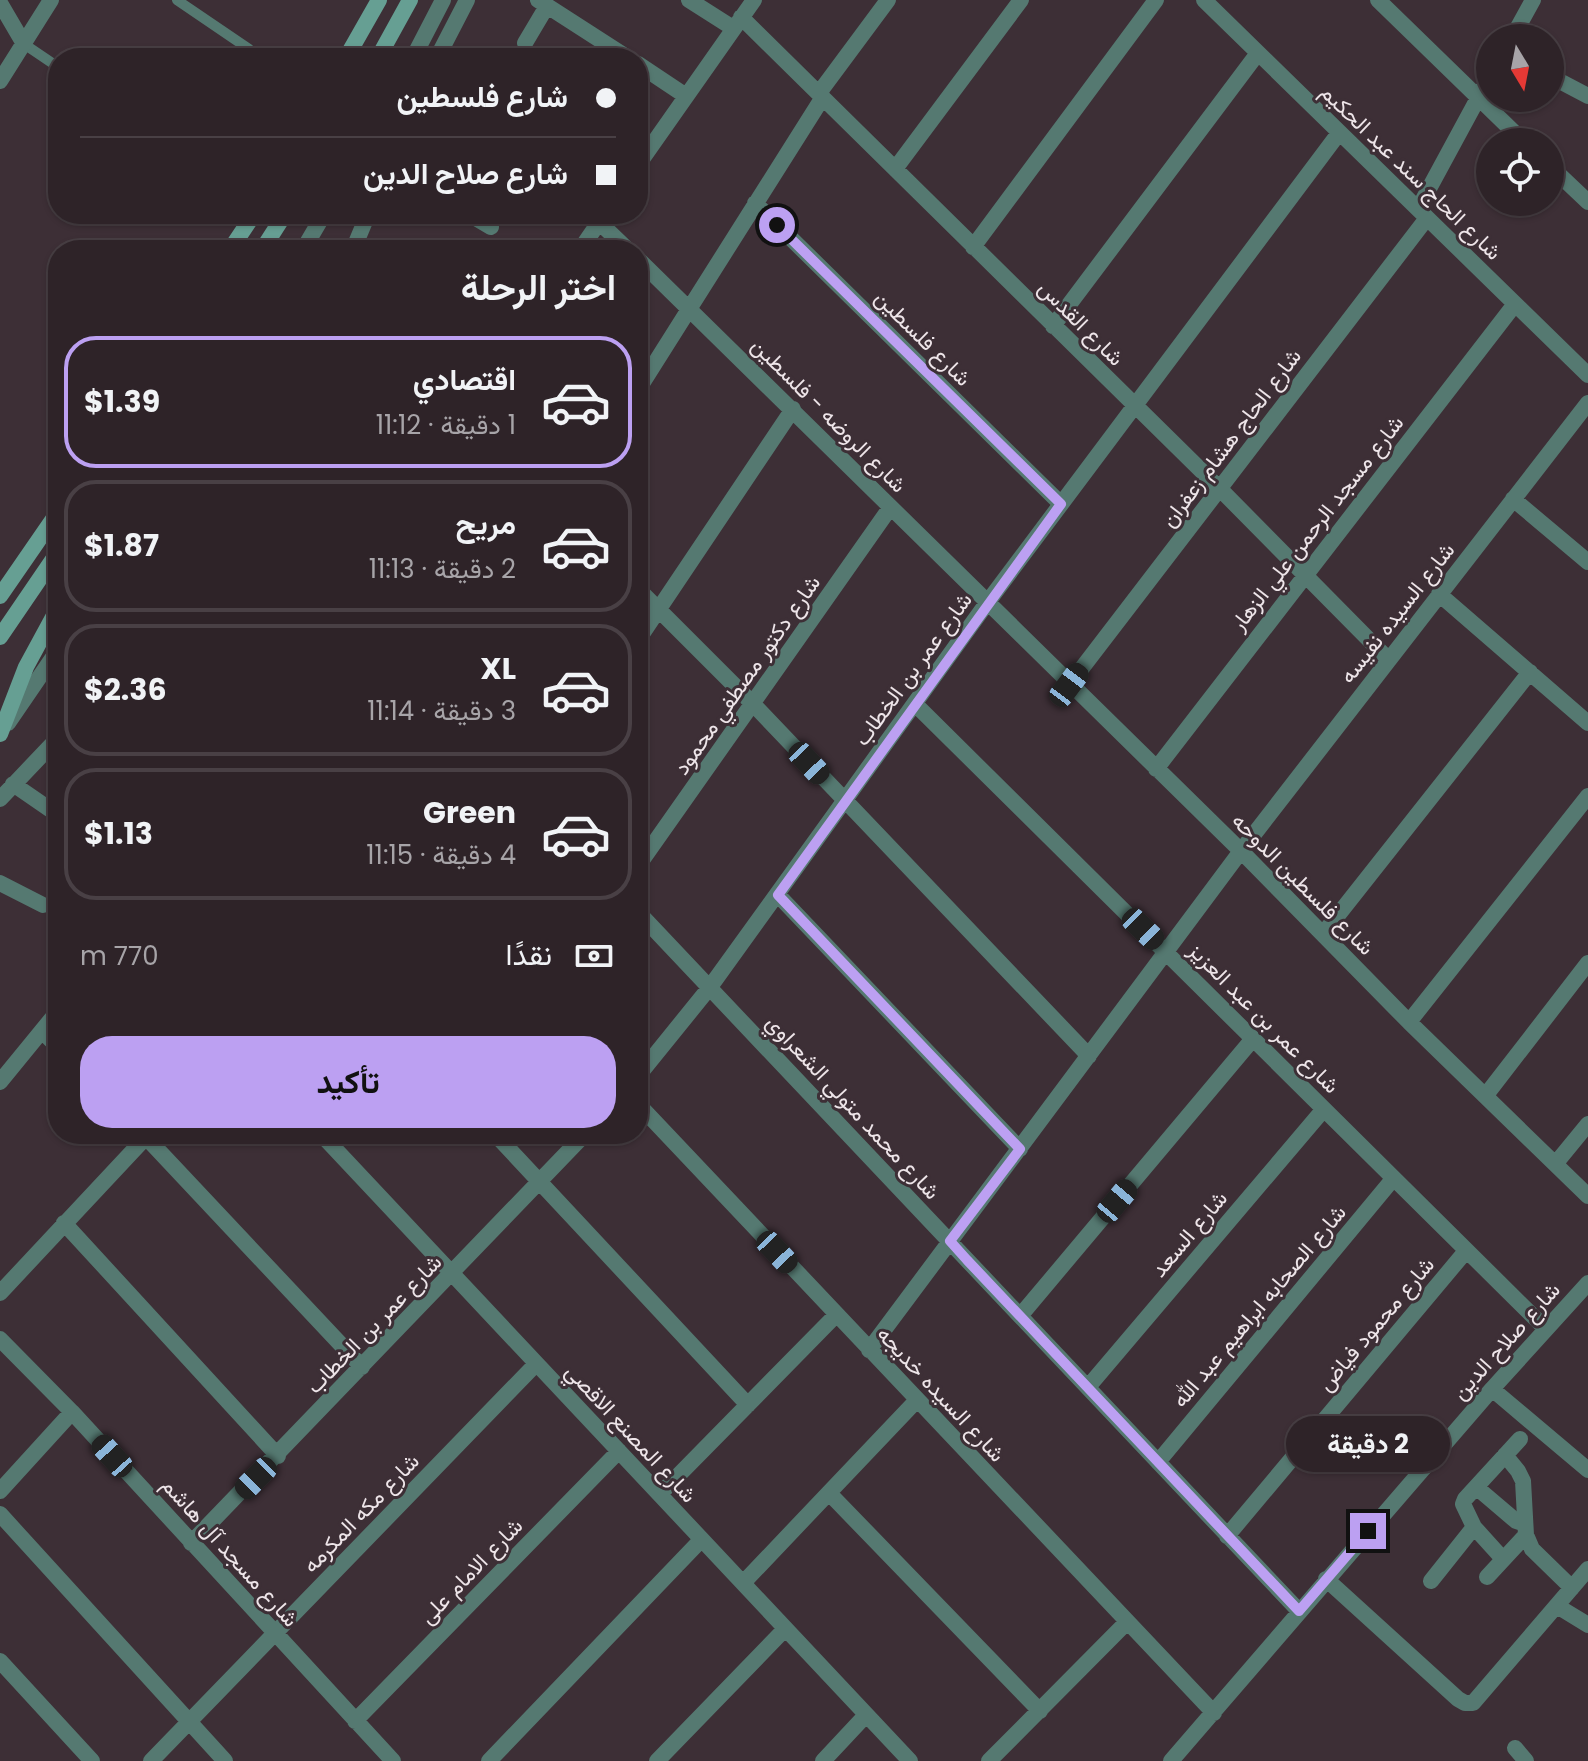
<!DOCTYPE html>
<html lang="ar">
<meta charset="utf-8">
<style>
body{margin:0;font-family:Poppins,Vazirmatn,sans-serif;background:#3a2f34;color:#f1f3f6;direction:rtl;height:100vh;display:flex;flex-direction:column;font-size:30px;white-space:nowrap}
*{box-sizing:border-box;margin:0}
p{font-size:26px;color:#a7a4a8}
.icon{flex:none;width:44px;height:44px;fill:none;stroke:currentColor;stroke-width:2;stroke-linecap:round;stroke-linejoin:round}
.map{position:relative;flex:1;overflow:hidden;direction:ltr}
.side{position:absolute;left:48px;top:240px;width:600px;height:904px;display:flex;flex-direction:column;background:#2e2328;border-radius:32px;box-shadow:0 2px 6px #0004,0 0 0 2px #494045;direction:rtl}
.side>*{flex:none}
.guide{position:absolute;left:48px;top:48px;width:600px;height:176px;border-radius:32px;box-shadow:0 2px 6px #0004,0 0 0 2px #494045;direction:rtl;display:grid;align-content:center;height:176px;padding:0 32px;background:#2e2328}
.needle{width:52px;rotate:170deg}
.controls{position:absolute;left:1476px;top:24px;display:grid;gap:16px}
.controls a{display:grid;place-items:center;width:88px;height:88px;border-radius:50%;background:#2e2328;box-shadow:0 2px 6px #0004,0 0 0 2px #494045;font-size:40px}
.end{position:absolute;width:36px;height:36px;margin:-18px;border:10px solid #bca0f2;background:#111;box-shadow:0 0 0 4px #111}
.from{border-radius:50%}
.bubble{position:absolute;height:56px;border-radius:28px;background:#2e2328;box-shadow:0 2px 6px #0004,0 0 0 2px #494045;font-size:26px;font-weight:700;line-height:56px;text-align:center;direction:rtl}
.car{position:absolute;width:24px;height:48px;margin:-24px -12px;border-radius:10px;box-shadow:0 0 6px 2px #0007;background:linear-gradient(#222 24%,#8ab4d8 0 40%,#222 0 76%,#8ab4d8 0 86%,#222 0)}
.guide b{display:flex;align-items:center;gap:28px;height:76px;font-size:30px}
.guide b+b{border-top:2px solid #494045}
.guide i{width:20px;height:20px;background:#f1f3f6}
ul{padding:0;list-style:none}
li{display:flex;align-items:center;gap:24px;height:132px;margin:0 16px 12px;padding:0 16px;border:4px solid #494045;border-radius:32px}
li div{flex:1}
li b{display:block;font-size:30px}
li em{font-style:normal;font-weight:700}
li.on{border-color:#bca0f2}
li>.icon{width:72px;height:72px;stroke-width:1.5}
h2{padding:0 32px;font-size:36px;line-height:96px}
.pay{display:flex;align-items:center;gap:20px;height:88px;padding:0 32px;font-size:30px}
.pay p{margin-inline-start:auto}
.button{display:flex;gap:16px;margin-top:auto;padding:16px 32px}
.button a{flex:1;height:92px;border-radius:32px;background:#bca0f2;color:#111;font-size:32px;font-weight:700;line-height:92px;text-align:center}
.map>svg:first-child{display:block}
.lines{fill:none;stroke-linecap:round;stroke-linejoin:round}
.service{stroke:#557971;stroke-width:10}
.minor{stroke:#557971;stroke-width:16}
.tertiary{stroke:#557971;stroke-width:16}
.secondary{stroke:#669f93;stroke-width:16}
.route{stroke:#bca0f2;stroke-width:10}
.labels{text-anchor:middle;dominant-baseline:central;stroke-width:6;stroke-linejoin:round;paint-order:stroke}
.street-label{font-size:22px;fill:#eee5e9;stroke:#3d2f36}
</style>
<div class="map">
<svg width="1588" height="1761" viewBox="0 0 1588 1761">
<rect width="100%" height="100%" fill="#3d2f36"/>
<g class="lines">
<path class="service" d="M177,0l72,49 4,9
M24,44l34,23"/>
<path class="minor" d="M538,0l90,58
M689,0l44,28
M1204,0l384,375
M1378,0l146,142
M0,3l24,41
M741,17l479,472 169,171
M1512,38l21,-38
M525,43l22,-37
M437,58l30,-58
M638,64l48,32
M1550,76l38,20
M0,81l51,-81
M819,93l69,-93
M638,165l116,-165
M1550,166l38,36
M895,169l126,-169
M755,203l306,301
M1418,209l72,-133
M469,214l22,13
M594,214l5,8 29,28
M973,247l183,-247
M353,250l15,-36
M580,250l24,-35
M638,259l603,592 168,171 179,174
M1053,326l205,-273
M638,390l185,-293
M1513,499l75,63
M638,589l116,116 335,351
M1439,594l149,129
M638,640l155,-231
M1069,685l358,-467
M916,705l630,624
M1156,769l359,-465
M13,784l45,31
M0,799l58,-61
M638,866l252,-358
M0,883l43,22
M778,895l242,254
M638,912l661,699
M1323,934l207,-262
M1409,1022l179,-226
M42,1031l16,16
M638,1076l72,-89 277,-384 352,-470
M0,1082l58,-71
M1486,1095l102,-132
M638,1104l576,609
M143,1134l219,233
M321,1134l589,627
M495,1134l253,271
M1556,1163l32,-39
M64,1223l214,233
M0,1293l146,-156
M1020,1316l232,-276
M0,1339l72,73 321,349
M869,1350l372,-499 347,-448
M1088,1387l236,-278
M1492,1389l96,81
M1505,1455l13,16 5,10 3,54 6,14 40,39
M1158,1462l235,-283
M1476,1487l40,34 9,3
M0,1491l72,-79
M829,1493l211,218
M660,1494l176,-179
M0,1514l225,247
M1227,1536l239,-285
M191,1543l394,-409
M1503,1559l-29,-32 -11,-23 2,-5 55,-60
M1487,1577l39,-42
M1326,1579l132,120 7,4h8l115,-134
M1431,1581l43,-54
M743,1583l174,-183
M1557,1606l31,19
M0,1661l92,100
M355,1721l264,-270
M1515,1748l11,13
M151,1761l385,-397
M489,1761l212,-221
M657,1761l128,-132
M823,1761l43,-46
M989,1761l138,-139
M1171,1761l321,-372 96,-106"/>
<path class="tertiary" d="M413,58l30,-58
M303,250l21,-36
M8,723l50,-73"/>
<path class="secondary" d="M346,58l33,-58
M378,58l32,-58
M230,250l24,-36
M262,250l23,-36
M0,596l58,-84
M0,637l58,-85
M0,734l26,-67 32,-59"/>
</g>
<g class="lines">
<path class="route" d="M777,225l284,279 -283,391 242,254 -70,92 17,19 332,351 69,-80"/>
</g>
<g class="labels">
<g class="street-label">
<text transform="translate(1411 172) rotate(44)">شارع الحاج سند عبد الحكيم</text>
<text transform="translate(1081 323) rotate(45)">شارع القدس</text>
<text transform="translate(923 338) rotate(45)">شارع فلسطين</text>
<text transform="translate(829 415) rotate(45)">شارع الروضه - فلسطين</text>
<text transform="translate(1231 438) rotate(-53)">شارع الحاج هشام زعفران</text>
<text transform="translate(1317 523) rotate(-52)">شارع مسجد الرحمن علي الزهار</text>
<text transform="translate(1397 613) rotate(-52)">شارع السيده نفيسه</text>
<text transform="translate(913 669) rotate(-54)">شارع عمر بن الخطاب</text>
<text transform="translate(747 675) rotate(-55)">شارع دكتور مصطفي محمود</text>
<text transform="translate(1303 884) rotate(45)">شارع فلسطين الدوحه</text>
<text transform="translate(1264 1018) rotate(45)">شارع عمر بن عبد العزيز</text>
<text transform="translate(853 1107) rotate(47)">شارع محمد متولي الشعراوي</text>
<text transform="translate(1189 1234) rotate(-50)">شارع السعد</text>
<text transform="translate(1259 1306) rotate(-50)">شارع الصحابه ابراهيم عبد الله</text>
<text transform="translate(374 1324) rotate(-46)">شارع عمر بن الخطاب</text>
<text transform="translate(1376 1324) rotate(-50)">شارع محمود فياض</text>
<text transform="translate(1506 1341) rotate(-48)">شارع صلاح الدين</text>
<text transform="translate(941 1394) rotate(47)">شارع السيده خديجه</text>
<text transform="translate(631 1433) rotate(47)">شارع المصنع الاقصي</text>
<text transform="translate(361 1513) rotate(-46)">شارع مكه المكرمه</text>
<text transform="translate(230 1552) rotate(48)">شارع مسجد آل هاشم</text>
<text transform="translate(471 1571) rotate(-46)">شارع الامام على</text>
</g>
</g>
</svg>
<div class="controls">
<a><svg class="needle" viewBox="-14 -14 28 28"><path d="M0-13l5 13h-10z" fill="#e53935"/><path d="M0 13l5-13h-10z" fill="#a7a4a8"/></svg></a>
<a><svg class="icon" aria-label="locate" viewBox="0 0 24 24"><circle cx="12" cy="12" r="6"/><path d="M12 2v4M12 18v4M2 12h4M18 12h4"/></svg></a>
</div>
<i class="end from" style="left:777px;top:225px"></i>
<i class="end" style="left:1368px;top:1531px"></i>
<div class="bubble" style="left:1286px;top:1416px;width:164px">2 دقيقة</div>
<i class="car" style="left:1069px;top:685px;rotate:37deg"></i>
<i class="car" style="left:809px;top:763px;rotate:137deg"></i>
<i class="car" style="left:1143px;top:929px;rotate:134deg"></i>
<i class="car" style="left:1117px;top:1201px;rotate:40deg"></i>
<i class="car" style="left:777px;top:1252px;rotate:137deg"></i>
<i class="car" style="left:112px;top:1456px;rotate:318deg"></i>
<i class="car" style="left:256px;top:1478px;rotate:225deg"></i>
<div class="guide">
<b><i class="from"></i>شارع فلسطين</b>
<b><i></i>شارع صلاح الدين</b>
</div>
<section class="side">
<h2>اختر الرحلة</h2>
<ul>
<li class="on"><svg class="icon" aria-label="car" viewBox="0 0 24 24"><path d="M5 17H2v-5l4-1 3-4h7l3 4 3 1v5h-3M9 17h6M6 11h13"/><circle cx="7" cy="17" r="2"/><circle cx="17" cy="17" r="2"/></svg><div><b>اقتصادي</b><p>1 دقيقة · 11:12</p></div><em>$1.39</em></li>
<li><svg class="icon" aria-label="car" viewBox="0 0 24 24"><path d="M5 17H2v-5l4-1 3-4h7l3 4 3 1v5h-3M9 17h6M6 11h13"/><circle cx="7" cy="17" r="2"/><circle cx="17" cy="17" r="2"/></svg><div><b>مريح</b><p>2 دقيقة · 11:13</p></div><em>$1.87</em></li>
<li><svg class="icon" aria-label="car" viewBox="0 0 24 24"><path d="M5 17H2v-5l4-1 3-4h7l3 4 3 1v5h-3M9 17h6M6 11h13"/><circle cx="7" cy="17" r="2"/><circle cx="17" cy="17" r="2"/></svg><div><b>XL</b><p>3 دقيقة · 11:14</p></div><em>$2.36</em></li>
<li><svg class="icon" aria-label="car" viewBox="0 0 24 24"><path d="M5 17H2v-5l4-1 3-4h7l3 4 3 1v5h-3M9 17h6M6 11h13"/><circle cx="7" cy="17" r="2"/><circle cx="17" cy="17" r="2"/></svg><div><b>Green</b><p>4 دقيقة · 11:15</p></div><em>$1.13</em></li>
</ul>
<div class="pay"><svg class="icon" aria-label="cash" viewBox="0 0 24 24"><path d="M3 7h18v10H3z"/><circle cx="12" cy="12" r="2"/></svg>نقدًا<p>770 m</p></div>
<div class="button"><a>تأكيد</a></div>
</section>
</div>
